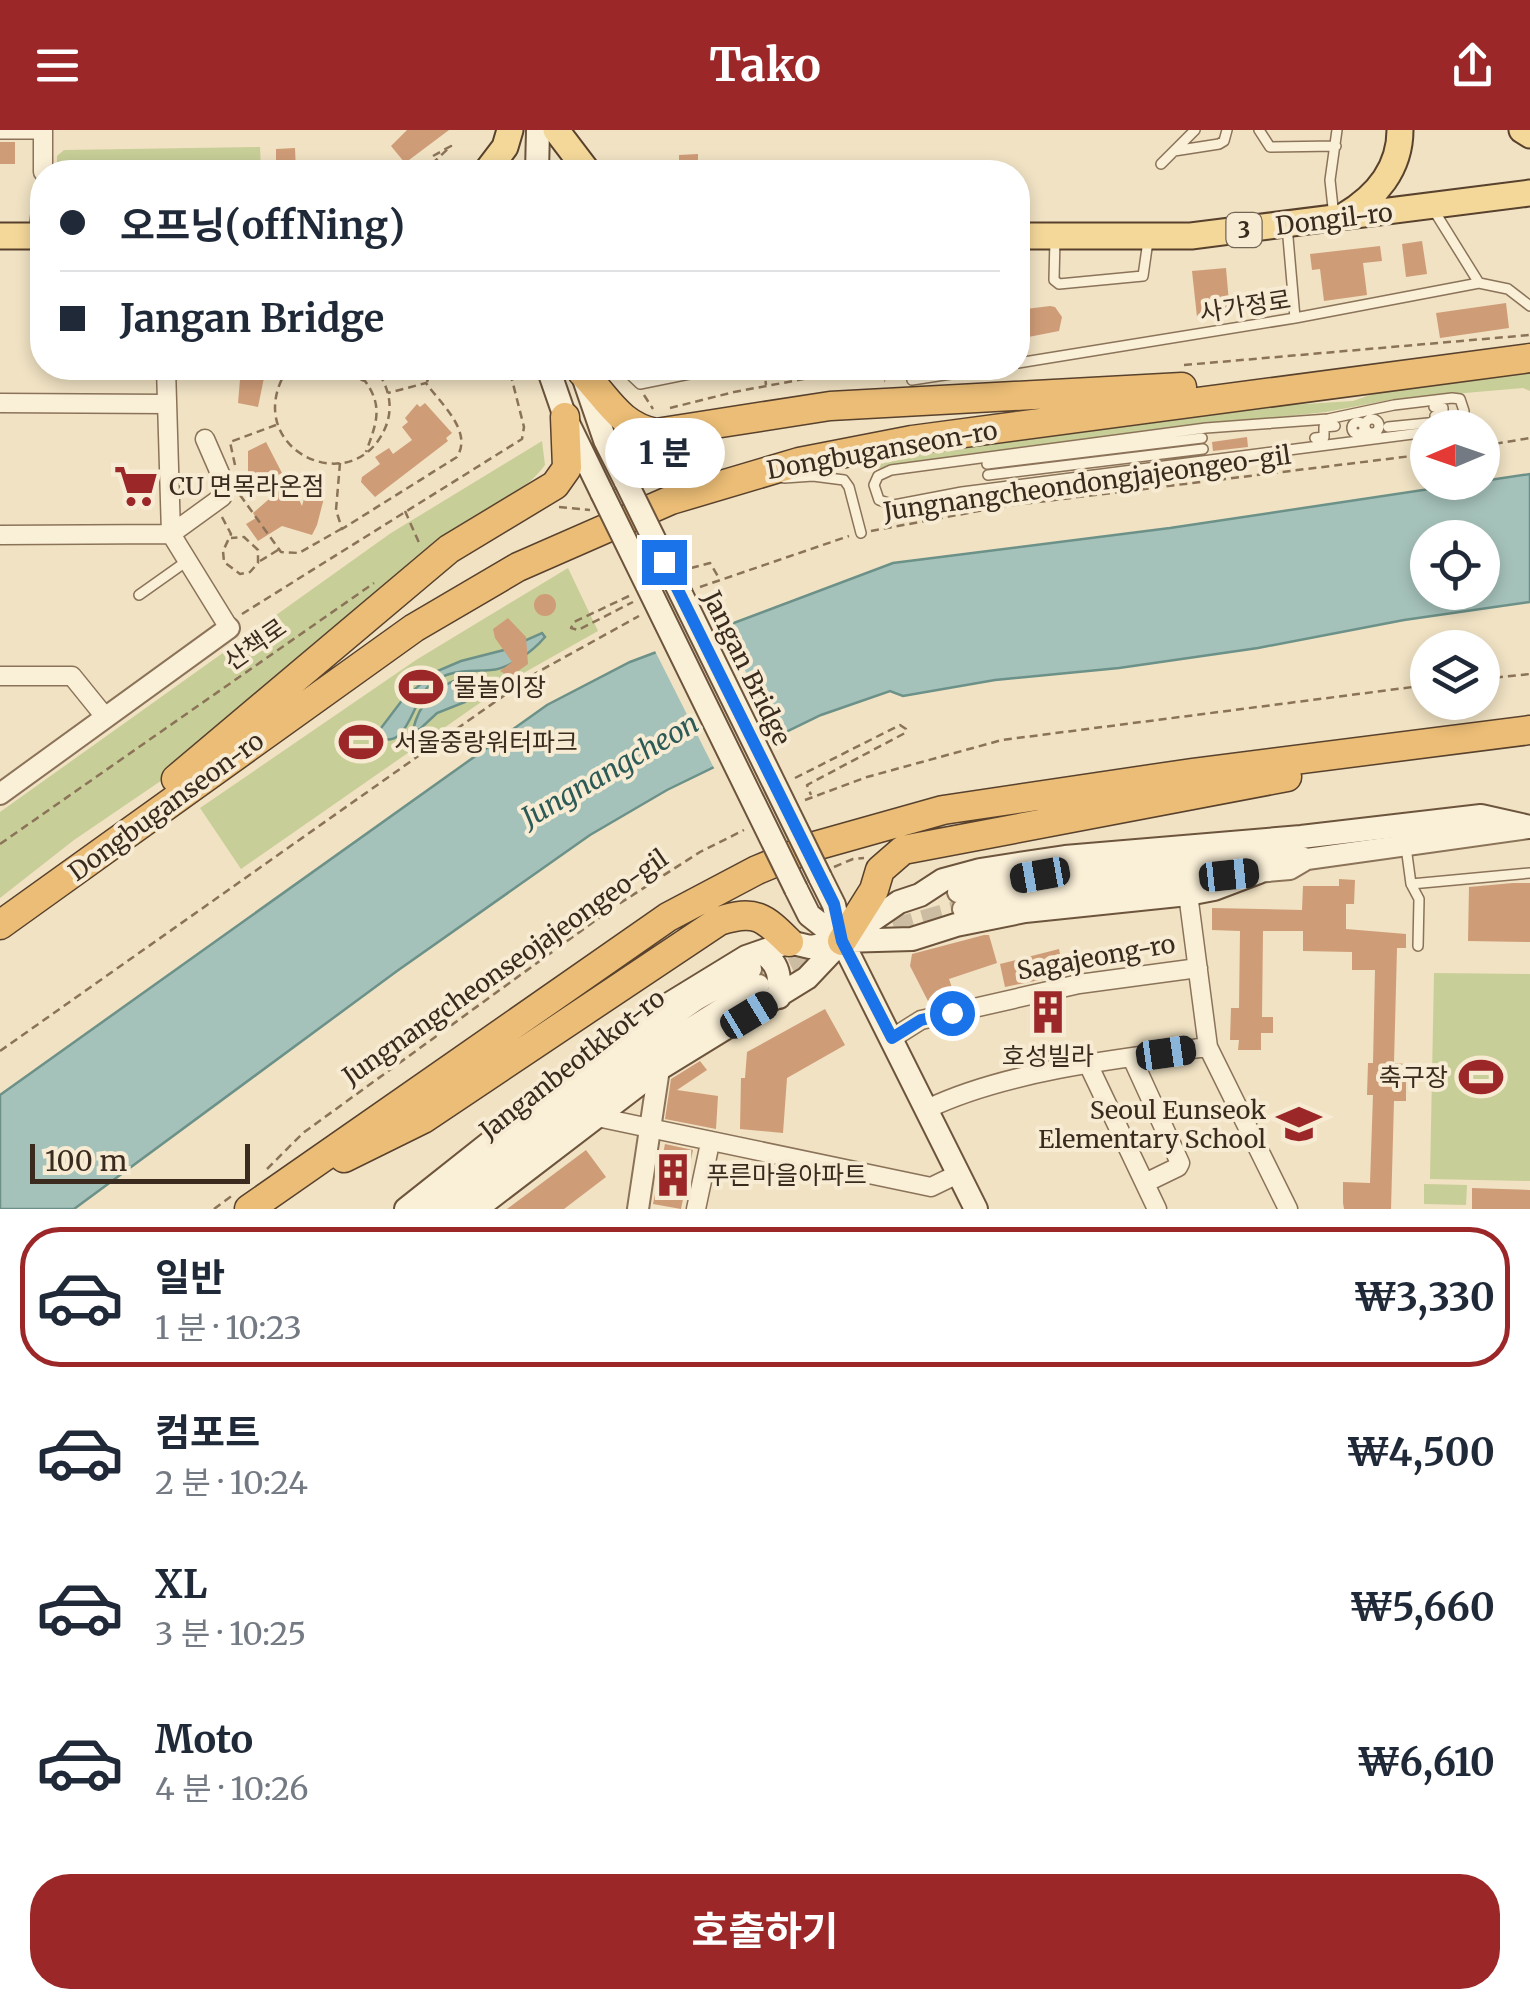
<!DOCTYPE html>
<html lang="ko">
<meta charset="utf-8">
<style>
body{margin:0;font-family:Merriweather,"Noto Sans KR",serif;background:#f2f2f3;color:#1f2937;height:100vh;display:flex;flex-direction:column;font-size:38px;white-space:nowrap}
*{box-sizing:border-box;margin:0}
p{font-size:32px;color:#747a83}
.icon{flex:none;width:55px;height:55px;fill:none;stroke:currentColor;stroke-width:2;stroke-linecap:round;stroke-linejoin:round}
.map{position:relative;height:1079px;overflow:hidden}
.side{display:flex;flex-direction:column;background:#fff;flex:1}
.side>*{flex:none}
.guide{position:absolute;left:30px;top:30px;width:1000px;height:220px;border-radius:40px;box-shadow:0 5px 15px #0003;display:grid;align-content:center;height:220px;padding:0 30px;background:#fff}
.needle{width:65px;rotate:268deg}
.fabs{position:absolute;left:1410px;top:280px;display:grid;gap:20px}
.fabs a{display:grid;place-items:center;width:90px;height:90px;border-radius:50%;background:#fff;box-shadow:0 5px 15px #0003;font-size:50px}
.scale{position:absolute;left:30px;bottom:25px;width:220px;box-sizing:border-box;padding-left:10px;border:5px solid #3a2b1e;border-top:0;font-size:28px;line-height:35px;white-space:nowrap;color:#3a2b1e;-webkit-text-stroke:8px #f7ecd3;paint-order:stroke}
.end{position:absolute;width:45px;height:45px;margin:-22px;border:12px solid #1a73e8;background:#fff;box-shadow:0 0 0 5px #fff}
.from{border-radius:50%}
.bubble{position:absolute;height:70px;border-radius:35px;background:#fff;box-shadow:0 5px 15px #0003;font-size:32px;font-weight:700;line-height:70px;text-align:center}
.car{position:absolute;width:30px;height:60px;margin:-30px -15px;border-radius:12px;box-shadow:0 0 8px 2px #0007;background:linear-gradient(#222 24%,#8ab4d8 0 40%,#222 0 76%,#8ab4d8 0 86%,#222 0)}
.guide b{display:flex;align-items:center;gap:35px;height:95px;font-size:38px}
.guide b+b{border-top:2px solid #e0e1e3}
.guide i{width:25px;height:25px;background:#1f2937}
ul{padding:18px 0 0;list-style:none}
li{display:flex;align-items:center;gap:30px;height:140px;margin:0 20px 15px;padding:0 10px;border:5px solid transparent;border-radius:40px}
li div{flex:1}
li b{display:block;font-size:38px}
li em{font-style:normal;font-weight:700}
li.current{border-color:#9c2728}
li>.icon{width:90px;height:90px;stroke-width:1.5}
.button{display:flex;gap:20px;margin-top:auto;padding:20px 30px}
.button a{flex:1;height:115px;border-radius:40px;background:#9c2728;color:#fff;font-size:40px;font-weight:700;line-height:115px;text-align:center}
header{display:flex;justify-content:space-between;align-items:center;height:130px;padding:0 30px;background:#9c2728;color:#fff;font-size:45px;font-weight:700}
.map>svg:first-child{display:block}
.green{fill:#c8ce97}
.water{fill:#a5c2ba;stroke:#6c9188;stroke-width:2.5;fill-rule:evenodd}
.pier{fill:#f0e2c3}
.building{fill:#cf9c78}
.lines{fill:none;stroke-linecap:round;stroke-linejoin:round}
.tertiary-tunnel{stroke:#ccbda2;stroke-width:20;stroke-dasharray:20 10;stroke-linecap:butt}
.service-casing{stroke:#8b7359;stroke-width:12}
.minor-casing{stroke:#8b7359;stroke-width:21}
.tertiary-casing{stroke:#8b7359;stroke-width:24}
.secondary-casing{stroke:#6d543c;stroke-width:26}
.primary-casing{stroke:#58412d;stroke-width:29}
.trunk-casing{stroke:#58412d;stroke-width:31}
.path{stroke:#8b7359;stroke-width:2.5;stroke-dasharray:8 5;stroke-linecap:butt}
.service{stroke:#faefd7;stroke-width:9}
.minor{stroke:#faefd7;stroke-width:18}
.tertiary{stroke:#faefd7;stroke-width:20}
.secondary{stroke:#faefd7;stroke-width:22}
.primary{stroke:#f4d89a;stroke-width:25}
.trunk{stroke:#ebbd76;stroke-width:28}
.secondary-bridge-casing{stroke:#6d543c;stroke-width:26;stroke-linecap:butt}
.secondary-bridge{stroke:#faefd7;stroke-width:22}
.route{stroke:#1a73e8;stroke-width:12}
.labels{text-anchor:middle;dominant-baseline:central;stroke-width:8;stroke-linejoin:round;paint-order:stroke}
.shield{fill:#f7ecd3;stroke:#736554;stroke-width:2.5}
.shield-label{font-size:22px;font-weight:bold;fill:#3a2b1e}
.street-label{font-size:25px;fill:#3a2b1e;stroke:#f7ecd3}
.poi-label{font-size:25px;fill:#3a2b1e;stroke:#f7ecd3;text-anchor:start}
.water-label{font-size:28px;font-style:italic;fill:#2c5a57;stroke:#f7ecd3}
</style>
<header><svg class="icon" aria-label="menu" viewBox="0 0 24 24"><path d="M4 6h16M4 12h16M4 18h16"/></svg>Tako<svg class="icon" aria-label="share" viewBox="0 0 24 24"><path d="M12 15V3M7 8l5-5 5 5M5 13v7h14v-7"/></svg></header>
<div class="map">
<svg width="1530" height="1079" viewBox="0 0 1530 1079">
<rect width="100%" height="100%" fill="#f0e2c3"/>
<path class="green" d="M260,17l1,25h-204v-16l7,-6z
M1530,241v20l-7,-3 -128,11 -69,13 -204,22 -249,35 -10,-6 41,-10 354,-46 95,-6 37,-13z
M542,311l3,24c-29,40 -85,50 -117,87l-260,224 -94,64 -74,58v-86l391,-279z
M568,438l30,63 -78,44 -279,194 -41,-61 216,-148z
M1434,843l96,1v207l-100,-2z
M1424,1054l43,1 -1,20 -42,-1z"/>
<path class="water" d="M1530,344v128l-126,18 -146,28 -139,20 -124,12 -92,16 -13,-5 -69,24 -154,75 -77,45 -193,136 -323,238h-74v-114l547,-390 83,-43 263,-99 277,-35zM1428,408h54v54h-54z
M542,503l3,4c-12,14 -34,31 -54,33 -22,2 -41,-2 -60,14 -20,16 -22,70 -56,52l28,-37 32,-27 26,-11 43,-11z
M462,548l9,1 2,5 -8,18 -28,11 -17,16 -7,1c6,-27 23,-44 49,-52z"/>
<path class="pier" d="M721,490l58,121 -63,31 -63,-125z"/>
<path class="building" d="M407,0h42l-44,33 -14,-17z
M0,12h15v22h-15z
M295,18l1,24h-20v-23z
M698,24v18h-19v-17z
M1422,111l5,33 -21,3 -4,-33z
M1380,116l2,15 -19,2 4,32 -43,6 -4,-32 -8,1 -2,-16z
M1226,138l4,46 -33,3 -5,-46z
M1506,173l3,25 -69,10 -4,-25z
M1050,176l5,1 7,10 -3,14 -41,8v-29z
M241,238h25l-8,39 -20,-4z
M425,273l27,30 -6,5 2,3 -73,56 -14,-15 1,-5 18,-13 -5,-7 14,-9 4,6 19,-14 -10,-13 6,-5 -3,-4 12,-14 3,3z
M1247,307l1,10 -35,4 -1,-9z
M266,312l16,31 -26,13 -8,-15v-20z
M290,351l12,25 5,-18 13,4 -1,5 5,1 -7,27 -5,10 -30,-9 -24,15 -12,-17 10,-6 -3,-5z
M534 475a11 11 0 1 1 22 0a11 11 0 1 1-22 0Z
M508,488l18,19 2,27 -18,13 -10,-6 12,-9 -17,-24 -2,-9z
M1339,749l16,1 -1,24h-8v25l60,5v14h-9l-3,115 12,1v37h-12l-3,108h-47l-1,-6v-21l27,1 3,-88h-6l1,-32h5l2,-93h-23v-18l-49,-1v-20h-40l-1,86h11v16h-12v17h-23l1,-10h-9l1,-32h8l1,-77 -28,-1v-22l90,2 1,-24h36z
M1513,753h17v59l-62,-1 1,-54z
M984,805h5l8,28 -48,16 7,20 -26,6 -20,-39 2,-12z
M1059,819l5,26 -59,12 -5,-23z
M1055,872l4,19 -18,4 -4,-19z
M825,879l20,36 -58,33 -4,55 -43,-4 1,-51h4l2,-26z
M700,931l7,9 -30,20 41,6 -2,33 -51,-10 6,-40z
M665,1014l28,6 -12,59 -28,-5z
M586,1020l20,27 -42,32h-57z
M1472,1058l58,2v19h-58z"/>
<g class="lines">
<path class="tertiary-tunnel" d="M865,806l98,-27
M765,851l64,-31"/>
<g class="service-casing">
<path id="service" d="M1259,0l11,17 66,-1
M0,4h42
M1174,21l45,-7 5,-3 3,-11
M1161,34l34,-34
M1433,79l46,74
M1334,87l-4,-37 7,-50
M1287,96l8,92
M1055,109l-1,41 5,4 84,-8 5,-35
M1018,233l277,-45 184,-35 29,6 22,17
M623,238l17,16 79,-16
M912,250l78,-12
M1434,277l9,1v6l-8,2 1,7h10
M1365 296a7 7 0 1 1 14 0a7 7 0 1 1-14 0Z
M1352 298a6 6 0 1 1 12 0a6 6 0 1 1-12 0Z
M1388,297l40,-4
M1428,302l-466,60 -68,13 -15,-5 -5,-15 4,-9 13,-6 315,-42 122,-9 66,-14 58,-7 8,1 4,12 -1,12 -6,5
M1315,308l9,-1v-10l11,-1
M987,334l215,-26
M988,345l215,-26
M784,348l29,-2 31,4 5,7 12,46
M139,465l48,-34
M1406,717l5,37 119,-11
M1411,754l8,15 -1,47"/>
</g>
<g class="minor-casing">
<path id="minor" d="M43,42v-42
M38,106l4,-34
M166,238l5,166 58,94
M0,273l167,1
M0,405l171,-1 51,-37v-19l-17,-39
M0,546h72l34,42
M1188,764l20,153 80,162
M891,909l30,-19 158,-36 119,-16
M1132,928l48,105 -2,4 -33,16
M1088,934l69,145
M927,979c79,-38 194,-51 281,-62
M597,987l334,70 27,-13
M696,1079l14,-66"/>
</g>
<g class="tertiary-casing">
<path id="tertiary" d="M0,664l229,-166
M958,762c109,-26 219,-28 329,-40l20,7
M963,779l123,-22 204,-18 17,-10 221,-31
M430,1079l188,-154 78,-55 55,-31
M454,1079l202,-159 103,-65
M638,1079l21,-140"/>
</g>
<g class="secondary-casing">
<path id="secondary" d="M537,42l1,-42
M548,238l17,49 37,76
M584,249l21,61 21,42
M820,747l14,28 8,36 134,268
M796,759l13,26 33,26
M761,823c19,9 19,25 18,44
M406,1079l242,-192 98,-60 43,-15 21,5 32,-6 70,-2 44,-14 69,-14 163,-17 26,-5 45,-17
M476,1079l183,-140 148,-91 35,-37 57,-39 21,-7 23,-15 37,-10 85,-13 236,-20 180,-21 49,11"/>
</g>
<g class="primary-casing">
<path id="primary" d="M556,0l32,42
M1522,0l8,5
M486,42l19,-25 5,-17
M1344,86c32,-19 56,-47 56,-86
M0,106h42
M1018,106h173l339,-43"/>
</g>
<g class="trunk-casing">
<path id="trunk" d="M582,242c25,25 37,54 74,61l174,-27 352,-19
M176,649l273,-230 106,-64 12,-17 -2,-51
M0,795l414,-297 104,-61 153,-67 128,-38 113,-22 618,-82
M842,811l32,-51 6,-20 23,-20 384,-73
M344,1028l79,-39 296,-198c36,-12 45,-4 70,21
M249,1079l419,-292 89,-47 58,-24 128,-36 249,-37 338,-43"/>
</g>
<path class="path" d="M433,26l18,-10 -16,15 5,8h21
M1184,235l346,-30
M288,238c-52,81 67,136 98,58 8,-21 2,-41 -11,-58
M340,238v4l25,9c19,26 11,43 1,71
M764,238l2,17
M427,252l5,-14
M644,265l9,14
M670,278l64,-16 124,-23 27,12
M1482,316l48,-8
M340,333l-4,47 6,19 115,-72c16,-26 -16,-53 -31,-74l-38,10
M235,335l-5,-23 46,-17
M646,352l11,-6 23,-25
M240,365l41,57 18,1 42,-24
M559,377l31,3
M405,381l15,34
M222,387l9,17 -8,17 1,11 16,12 10,-2 8,-9v-13l-14,-13 -13,1
M871,401l135,-25 422,-52
M260,431l18,-11
M691,438l19,-5 9,15
M700,457l149,-51
M629,466l-55,26 -3,6 7,2 55,-28
M242,484l280,-175 2,-12 -15,-59
M1482,549l48,-5
M795,648l105,-53 6,4 -1,4 -98,52 4,10
M805,670l62,-23 135,-37 426,-55
M0,714l374,-261
M834,737l19,-8 11,-1
M0,921l536,-378 103,-57
M267,1039l36,-36 311,-226 86,-55 44,-22
M214,1079l19,-14"/>
<use href="#service" class="service"/>
<use href="#minor" class="minor"/>
<use href="#tertiary" class="tertiary"/>
<use href="#secondary" class="secondary"/>
<use href="#primary" class="primary"/>
<use href="#trunk" class="trunk"/>
<g class="secondary-bridge-casing">
<path id="secondary-bridge" d="M626,352l194,395
M602,363l194,396"/>
</g>
<use href="#secondary-bridge" class="secondary-bridge"/>
</g>
<g class="lines">
<path class="route" d="M664,432l170,342 8,37 50,97 29,-18 31,-7"/>
</g>
<defs>
<g id="supermarket-bare" transform="scale(3.45)"><path d="M-6-5.5h2.5l.6 2H6L4.5 2H-2.5L-4.4-4H-6ZM-1.5 3.2a1.3 1.3 0 1 0 .1 0ZM3 3.2a1.3 1.3 0 1 0 .1 0Z" fill="#9c2728" stroke="#f7ecd3" stroke-width="2.5" paint-order="stroke"/></g>
<g id="stadium-bare" transform="scale(3.45)"><path d="M0-5a6.5 5 0 1 0 0 10a6.5 5 0 1 0 0-10ZM-3.5-1.8h7v3.6h-7Z" fill="#9c2728" stroke="#f7ecd3" stroke-width="2.5" paint-order="stroke"/></g>
<g id="building-bare" transform="scale(3.45)"><path d="M-4-6H4V6H1V3H-1V6H-4ZM-2.5-4.3h1.7v1.8h-1.7ZM.8-4.3h1.7v1.8H.8ZM-2.5-1h1.7V.8h-1.7ZM.8-1h1.7V.8H.8Z" fill="#9c2728" stroke="#f7ecd3" stroke-width="2.5" paint-order="stroke"/></g>
<g id="school-bare" transform="scale(3.45)"><path d="M0-5L7-2L0 1L-7-2ZM-4 1L0 2.5L4 1V4Q0 6-4 4Z" fill="#9c2728" stroke="#f7ecd3" stroke-width="2.5" paint-order="stroke"/></g>
</defs>
<g fill-rule="evenodd">
<use href="#supermarket-bare" x="136" y="356"/>
<use href="#stadium-bare" x="421" y="557"/>
<use href="#stadium-bare" x="361" y="612"/>
<use href="#building-bare" x="1048" y="882"/>
<use href="#stadium-bare" x="1481" y="947"/>
<use href="#school-bare" x="1299" y="994"/>
<use href="#building-bare" x="673" y="1045"/>
</g>
<g class="labels">
<rect class="shield" x="1226.5" y="83" width="35" height="34" rx="8"/>
<g class="shield-label">
<text x="1244" y="100">3</text>
</g>
<g class="street-label">
<text transform="translate(1334 89) rotate(-7)">Dongil-ro</text>
<text transform="translate(1245 176) rotate(-9)">사가정로</text>
<text transform="translate(882 320) rotate(-10)">Dongbuganseon-ro</text>
<text transform="translate(1087 353) rotate(-8)">Jungnangcheondongjajeongeo-gil</text>
<text transform="translate(255 514) rotate(-35)">산책로</text>
<text transform="translate(747 538) rotate(64)">Jangan Bridge</text>
<text transform="translate(166 676) rotate(-36)">Dongbuganseon-ro</text>
<text transform="translate(1096 827) rotate(-10)">Sagajeong-ro</text>
<text transform="translate(505 837) rotate(-35)">Jungnangcheonseojajeongeo-gil</text>
<text transform="translate(572 934) rotate(-38)">Janganbeotkkot-ro</text>
</g>
<g class="poi-label">
<text x="169" y="356">CU 면목라온점</text>
<text x="454" y="557">물놀이장</text>
<text x="394" y="612">서울중랑워터파크</text>
<text x="1048" y="926" text-anchor="middle">호성빌라</text>
<text x="1448" y="947" text-anchor="end">축구장</text>
<text x="1266" y="980" text-anchor="end">Seoul Eunseok<tspan x="1266" dy="29">Elementary School</tspan></text>
<text x="706" y="1045">푸른마을아파트</text>
</g>
<g class="water-label">
<text transform="translate(610 640) rotate(-30)">Jungnangcheon</text>
</g>
</g>
</svg>
<div class="fabs">
<a><svg class="needle" viewBox="-14 -14 28 28"><path d="M0-13l5 13h-10z" fill="#e53935"/><path d="M0 13l5-13h-10z" fill="#747a83"/></svg></a>
<a><svg class="icon" aria-label="locate" viewBox="0 0 24 24"><circle cx="12" cy="12" r="6"/><path d="M12 2v4M12 18v4M2 12h4M18 12h4"/></svg></a>
<a><svg class="icon" aria-label="layers" viewBox="0 0 24 24"><path d="M12 4l9 5-9 5-9-5zM3 14l9 5 9-5"/></svg></a>
</div>
<div class="scale">100 m</div>
<i class="end from" style="left:952px;top:883px"></i>
<i class="end" style="left:664px;top:432px"></i>
<div class="bubble" style="left:605px;top:288px;width:120px">1 분</div>
<i class="car" style="left:1040px;top:745px;rotate:260deg"></i>
<i class="car" style="left:1229px;top:745px;rotate:84deg"></i>
<i class="car" style="left:749px;top:885px;rotate:59deg"></i>
<i class="car" style="left:1166px;top:923px;rotate:82deg"></i>
<div class="guide">
<b><i class="from"></i>오프닝(offNing)</b>
<b><i></i>Jangan Bridge</b>
</div>
</div>
<section class="side">
<ul>
<li class="current"><svg class="icon" aria-label="car" viewBox="0 0 24 24"><path d="M5 17H2v-5l4-1 3-4h7l3 4 3 1v5h-3M9 17h6M6 11h13"/><circle cx="7" cy="17" r="2"/><circle cx="17" cy="17" r="2"/></svg><div><b>일반</b><p>1 분 · 10:23</p></div><em>₩3,330</em></li>
<li><svg class="icon" aria-label="car" viewBox="0 0 24 24"><path d="M5 17H2v-5l4-1 3-4h7l3 4 3 1v5h-3M9 17h6M6 11h13"/><circle cx="7" cy="17" r="2"/><circle cx="17" cy="17" r="2"/></svg><div><b>컴포트</b><p>2 분 · 10:24</p></div><em>₩4,500</em></li>
<li><svg class="icon" aria-label="car" viewBox="0 0 24 24"><path d="M5 17H2v-5l4-1 3-4h7l3 4 3 1v5h-3M9 17h6M6 11h13"/><circle cx="7" cy="17" r="2"/><circle cx="17" cy="17" r="2"/></svg><div><b>XL</b><p>3 분 · 10:25</p></div><em>₩5,660</em></li>
<li><svg class="icon" aria-label="car" viewBox="0 0 24 24"><path d="M5 17H2v-5l4-1 3-4h7l3 4 3 1v5h-3M9 17h6M6 11h13"/><circle cx="7" cy="17" r="2"/><circle cx="17" cy="17" r="2"/></svg><div><b>Moto</b><p>4 분 · 10:26</p></div><em>₩6,610</em></li>
</ul>
<div class="button"><a>호출하기</a></div>
</section>
